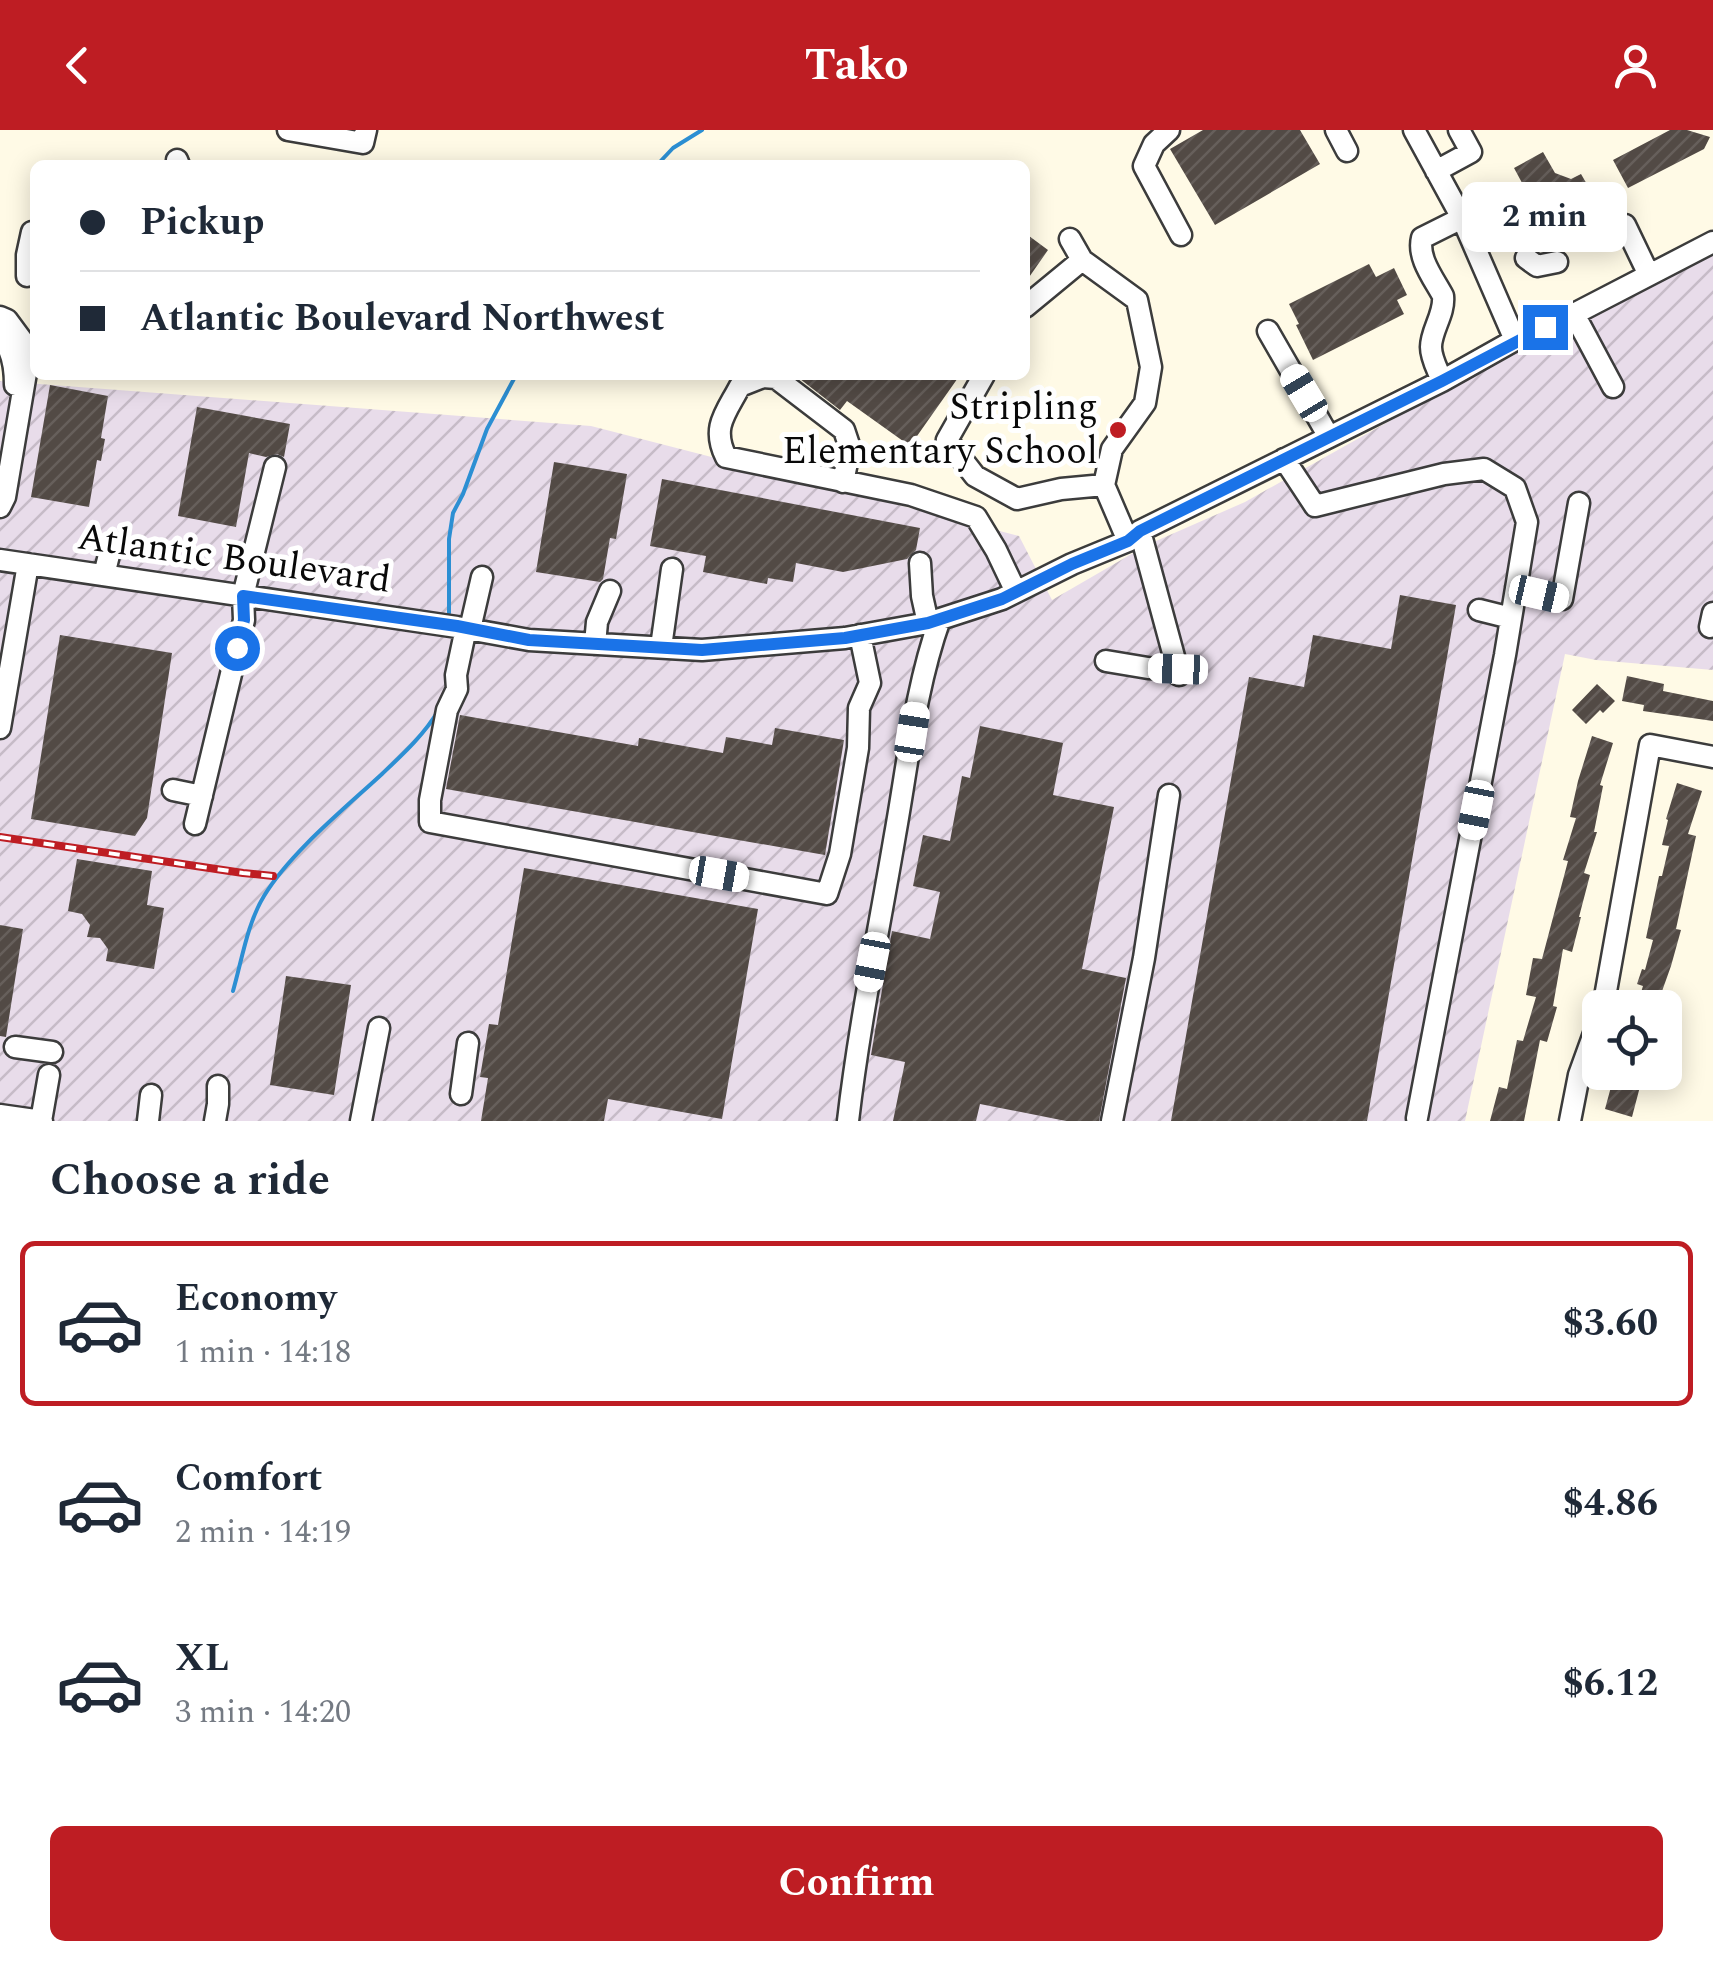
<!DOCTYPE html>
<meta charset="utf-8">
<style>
body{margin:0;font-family:Spectral,serif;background:#f2f2f3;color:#1f2937;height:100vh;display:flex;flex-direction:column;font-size:38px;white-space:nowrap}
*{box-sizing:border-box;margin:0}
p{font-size:32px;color:#747a83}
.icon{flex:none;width:55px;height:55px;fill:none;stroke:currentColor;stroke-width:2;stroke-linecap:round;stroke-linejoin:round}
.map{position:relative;height:991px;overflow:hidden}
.panel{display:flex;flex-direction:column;background:#fff;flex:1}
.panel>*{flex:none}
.banner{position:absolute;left:30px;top:30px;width:1000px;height:220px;border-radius:15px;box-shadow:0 5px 25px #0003;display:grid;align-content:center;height:220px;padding:0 50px;background:#fff}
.buttons{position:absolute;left:1582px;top:860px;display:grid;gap:20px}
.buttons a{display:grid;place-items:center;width:100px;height:100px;border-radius:15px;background:#fff;box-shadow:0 5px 25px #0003;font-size:50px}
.end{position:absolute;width:45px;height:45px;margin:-22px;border:12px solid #1a73e8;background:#fff;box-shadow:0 0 0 5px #fff}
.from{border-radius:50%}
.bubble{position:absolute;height:70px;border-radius:15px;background:#fff;box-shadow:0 5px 25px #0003;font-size:32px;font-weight:700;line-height:70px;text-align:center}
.car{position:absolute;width:30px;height:60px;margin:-30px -15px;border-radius:12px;box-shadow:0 0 8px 2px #0007;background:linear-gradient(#fff 24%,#345 0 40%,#fff 0 76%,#345 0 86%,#fff 0)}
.banner b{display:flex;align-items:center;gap:35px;height:95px;font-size:38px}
.banner b+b{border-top:2px solid #e0e1e3}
.banner i{width:25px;height:25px;background:#1f2937}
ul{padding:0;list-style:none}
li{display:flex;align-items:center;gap:30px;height:165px;margin:0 20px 15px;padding:0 30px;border:5px solid transparent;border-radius:15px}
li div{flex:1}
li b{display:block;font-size:38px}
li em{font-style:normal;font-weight:700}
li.active{border-color:#be1d23}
li>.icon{width:90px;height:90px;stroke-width:1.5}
h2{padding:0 50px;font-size:45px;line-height:120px}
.action{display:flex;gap:20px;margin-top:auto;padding:20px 50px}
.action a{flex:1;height:115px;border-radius:15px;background:#be1d23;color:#fff;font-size:40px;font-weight:700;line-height:115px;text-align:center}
header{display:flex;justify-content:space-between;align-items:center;height:130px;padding:0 50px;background:#be1d23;color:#fff;font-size:45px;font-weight:700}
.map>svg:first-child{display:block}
.industrial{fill:url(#industrial-furrows)}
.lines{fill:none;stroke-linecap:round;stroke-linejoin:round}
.stream{stroke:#2c8fd3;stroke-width:4}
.building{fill:url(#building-hatch)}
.minor-casing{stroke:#3c3c3c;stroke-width:25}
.minor{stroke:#fff;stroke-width:20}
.rail-casing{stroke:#be1d23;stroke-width:8}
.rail{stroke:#fff;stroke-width:4;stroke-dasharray:11;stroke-linecap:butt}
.route{stroke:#1a73e8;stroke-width:12}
.poi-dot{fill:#be1d23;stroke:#fff;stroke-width:4}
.labels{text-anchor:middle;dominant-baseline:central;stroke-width:10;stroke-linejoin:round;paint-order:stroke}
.poi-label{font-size:38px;fill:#090909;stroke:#fff;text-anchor:end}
.street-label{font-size:38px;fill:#090909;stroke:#fff}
</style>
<header><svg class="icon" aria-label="back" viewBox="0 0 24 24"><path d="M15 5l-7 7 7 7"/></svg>Tako<svg class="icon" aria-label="person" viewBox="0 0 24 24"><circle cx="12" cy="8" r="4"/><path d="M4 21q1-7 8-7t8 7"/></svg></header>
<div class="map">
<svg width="1713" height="991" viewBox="0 0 1713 991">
<defs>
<pattern id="industrial-furrows" width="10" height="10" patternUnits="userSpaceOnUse" patternTransform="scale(2.5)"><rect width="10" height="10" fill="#e8dcea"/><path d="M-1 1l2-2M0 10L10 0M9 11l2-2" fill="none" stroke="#c6bbc7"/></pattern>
<pattern id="building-hatch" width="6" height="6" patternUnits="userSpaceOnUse" patternTransform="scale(2.5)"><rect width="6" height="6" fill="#524a45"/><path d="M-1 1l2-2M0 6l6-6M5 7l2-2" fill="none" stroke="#665f5b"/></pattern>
</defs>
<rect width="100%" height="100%" fill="#fffae6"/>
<path class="industrial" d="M1713,115v425l-117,-10 -31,-6 -100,467h-1465v-740l591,45 428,110 33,64 95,-55 98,-43 257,-144z"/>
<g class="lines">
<path class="stream" d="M657,35l16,-17 29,-18
M449,483v-74l4,-26 10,-19 24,-65 29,-54
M233,861c9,-31 14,-67 31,-95 26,-43 80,-87 118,-122 20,-19 42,-39 56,-63"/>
</g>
<path class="building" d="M1203,0h97l20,34 -105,61 -45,-76z
M1670,0h17l23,7 -6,12 -76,39 -15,-28z
M1543,22l12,21 16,6 10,-5 18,31 -23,13 -42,-13 -20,-37z
M1025,103l23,17 -23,33z
M1369,134l7,13 18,-9 13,27 -10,5 7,14 -91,46 -17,-35 3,-1 -10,-20z
M795,245h165l-50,71 -63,-45 -7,9z
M50,255l58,11 -7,42 4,1 -4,22 -4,-1 -8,47 -58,-10z
M197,277l93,17 -6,33 -7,-3 -11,3 -17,-4 -13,74 -58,-11z
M554,332l73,12 -11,65 -6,-1 -7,41 -3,3 -64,-10z
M662,349l258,49 -4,22 -9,9 -64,13 -47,-9 -3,19 -25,-4 -1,6 -64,-12 3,-16 -56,-10z
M1400,465l56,10 -89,516h-196l78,-444 55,10 9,-52 78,14z
M60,505l112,18 -25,165 -12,18 -104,-17z
M1627,546l37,8 -1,7 50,10v20l-70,-10 1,-6 -22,-4z
M1597,554l18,17 -12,12 -3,-3 -14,14 -14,-14z
M460,585l178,31 1,-8 84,15 3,-16 46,8 3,-17 69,12 -19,115 -379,-66z
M980,596l83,17 -10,52 61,12 -32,162 44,9 -27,143h-33l-86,-17 -4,17h-83l12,-59 -34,-7 21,-124 38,8 10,-47 -27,-6 10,-51 27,6 12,-65 8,2z
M1592,606l21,7 -13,42 3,1 -9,46h3l-13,41 6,2 -11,42h2l-9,35 -9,-3 -10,57 4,1 -10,35 -7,-2 -16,81h-34l9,-34 8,2 10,-49 6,1 13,-44 -10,-2 7,-37 9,1 26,-98 -5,-1 13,-42 -6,-1 8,-36z
M1677,653l25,8 -14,43 8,2 -20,93 5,1 -10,36 -15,42h-10l-9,-3 6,-19 -6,-2 5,-15 3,1 8,-30 -7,-2 13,-62h3l7,-30 -7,-1 6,-25 -2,-1z
M77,729l75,12 -5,34 17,3 -10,61 -48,-8 2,-12 -8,-11 -13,-1 3,-12 -8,-11 -14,-3z
M524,738l234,41 -36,210 -114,-20 -4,22h-123l7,-43 -8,-1 9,-53 9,1z
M0,795l23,4 -17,108 -6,-1z
M286,846l65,9 -17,110 -64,-10z
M1615,942l27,7 -10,38 -27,-8z"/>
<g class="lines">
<g class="minor-casing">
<path id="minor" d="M288,0l75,13 3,-13
M1169,0l-15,14 -10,22 37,69
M1336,0l11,21
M1414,0l48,88 53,122
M177,30l2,5
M1436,41l35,-19 -12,-22
M1625,95l24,50
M1070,109l12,21 55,40 14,67 -6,36 -33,46 -8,36 24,56
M1526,128l11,8 20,-4
M27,146v-21l5,-23
M1025,177l57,-47
M1574,184l39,73
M0,187l7,3 17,23 3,24 -22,130 -5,10
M1268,201l61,106
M0,206c12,12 15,32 15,49
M984,245l-37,65 28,36 42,23 44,-10 43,-4
M1442,251c-4,-11 -11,-22 -11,-34 0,-17 14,-33 12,-51 -9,-17 -26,-38 -21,-58l40,-20
M1284,329l31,47 129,-32 40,-5 31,19 12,34 -22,133 -88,463
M843,352l7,-34 -6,-18 -68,-52 -13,-1 -23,9c-14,27 -29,41 -14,71l185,38 65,22 20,33 20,42
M1140,401l39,144
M0,430l457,67 72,13 173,10 143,-12 83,-15 74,-24 70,-35 56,-23 12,-10 302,-150 73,-41 59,-26 139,-72
M920,433l2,33 6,27
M104,445l7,-28
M1516,458l46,11 17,-96
M1479,480l32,8
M1710,497l3,-14
M466,498l-10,47 1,14 -10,21 -17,90v22l397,72 13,-40 18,-106 1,-40 11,-25 -10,-48
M470,499l12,-52
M595,514l2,-22 13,-31
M661,517l11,-78
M1106,531l42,7 30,1
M0,598l28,-164
M173,660l29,6
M195,694l49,-204 -1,-24 32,-129
M1603,878l47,-263 63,12
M15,917l37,5
M461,964l7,-51
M0,985l42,6
M41,991l8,-46
M148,991l3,-26
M215,991l3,-17v-18
M361,991l18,-93
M848,991c11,-96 31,-191 47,-286 13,-72 20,-146 45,-216
M1112,991l32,-163 25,-163
M1570,991l9,-46 21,-58"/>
</g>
<use href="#minor" class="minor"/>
<g class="rail-casing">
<path id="rail" d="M0,707l243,36 30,3"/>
</g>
<use href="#rail" class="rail"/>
</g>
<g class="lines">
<path class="route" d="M237,518l7,-28 -1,-24 214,30 72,14 173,10 143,-12 83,-15 74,-24 70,-35 56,-23 12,-10 302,-150 103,-54"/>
</g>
<circle class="poi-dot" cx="1118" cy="300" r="10"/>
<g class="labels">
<g class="poi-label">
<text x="1098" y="278">Stripling<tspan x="1098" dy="44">Elementary School</tspan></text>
</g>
<g class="street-label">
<text transform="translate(234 429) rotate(8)">Atlantic Boulevard</text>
</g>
</g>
</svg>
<div class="buttons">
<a><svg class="icon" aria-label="locate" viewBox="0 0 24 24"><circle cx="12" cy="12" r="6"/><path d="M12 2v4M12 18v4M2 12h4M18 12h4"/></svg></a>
</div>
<i class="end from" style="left:237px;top:518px"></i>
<i class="end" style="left:1545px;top:197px"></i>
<div class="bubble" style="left:1462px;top:52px;width:165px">2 min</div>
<i class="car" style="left:1304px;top:263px;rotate:329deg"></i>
<i class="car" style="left:1539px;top:464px;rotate:103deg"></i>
<i class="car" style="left:1178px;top:539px;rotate:272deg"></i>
<i class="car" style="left:912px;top:602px;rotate:9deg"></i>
<i class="car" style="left:1476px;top:680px;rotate:191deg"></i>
<i class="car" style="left:719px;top:744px;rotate:100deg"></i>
<i class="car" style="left:872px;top:832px;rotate:191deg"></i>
<div class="banner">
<b><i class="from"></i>Pickup</b>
<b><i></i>Atlantic Boulevard Northwest</b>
</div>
</div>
<section class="panel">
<h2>Choose a ride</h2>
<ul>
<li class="active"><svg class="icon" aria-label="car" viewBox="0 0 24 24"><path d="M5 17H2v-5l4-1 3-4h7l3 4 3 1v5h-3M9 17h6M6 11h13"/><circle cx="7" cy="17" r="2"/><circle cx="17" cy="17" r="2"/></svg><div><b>Economy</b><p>1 min · 14:18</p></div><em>$3.60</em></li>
<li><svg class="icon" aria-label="car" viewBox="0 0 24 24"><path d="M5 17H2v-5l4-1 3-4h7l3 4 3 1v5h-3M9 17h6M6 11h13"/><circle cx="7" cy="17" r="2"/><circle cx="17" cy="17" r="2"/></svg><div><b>Comfort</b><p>2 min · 14:19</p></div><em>$4.86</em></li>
<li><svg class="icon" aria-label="car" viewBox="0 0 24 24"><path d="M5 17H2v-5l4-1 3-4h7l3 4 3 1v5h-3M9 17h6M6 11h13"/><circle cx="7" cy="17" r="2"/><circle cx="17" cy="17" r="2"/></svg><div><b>XL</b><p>3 min · 14:20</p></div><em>$6.12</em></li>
</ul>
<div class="action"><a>Confirm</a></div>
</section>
